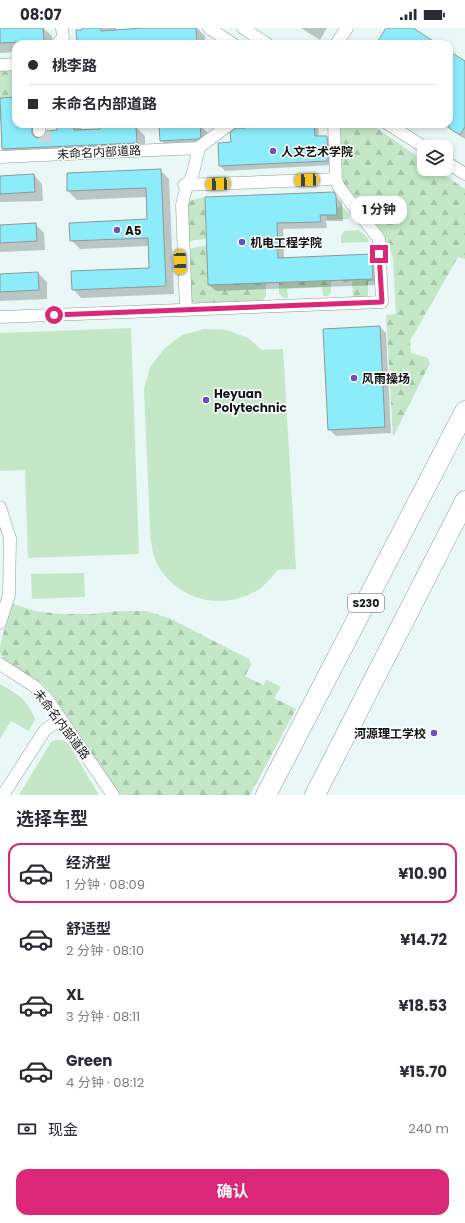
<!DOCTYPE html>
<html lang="zh">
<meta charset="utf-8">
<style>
body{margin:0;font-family:Poppins,"Noto Sans SC",sans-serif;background:#f7f7f7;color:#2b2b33;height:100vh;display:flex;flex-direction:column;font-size:15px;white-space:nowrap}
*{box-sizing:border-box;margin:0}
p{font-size:13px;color:#7c7c81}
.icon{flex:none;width:22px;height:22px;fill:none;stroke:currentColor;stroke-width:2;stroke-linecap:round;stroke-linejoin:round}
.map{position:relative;height:767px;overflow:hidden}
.sheet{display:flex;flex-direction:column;background:#fff;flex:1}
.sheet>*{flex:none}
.top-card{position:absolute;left:12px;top:12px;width:441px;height:88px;border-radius:12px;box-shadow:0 2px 6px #0003;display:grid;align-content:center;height:88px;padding:0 16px;background:#fff}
.fabs{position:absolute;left:417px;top:112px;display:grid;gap:8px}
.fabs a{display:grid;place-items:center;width:36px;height:36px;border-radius:8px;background:#fff;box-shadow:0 2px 6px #0003;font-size:20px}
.end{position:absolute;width:18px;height:18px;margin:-9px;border:5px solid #db2777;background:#fff;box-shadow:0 0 0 2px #fff}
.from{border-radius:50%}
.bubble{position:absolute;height:28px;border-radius:12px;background:#fff;box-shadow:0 2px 6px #0003;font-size:13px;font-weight:700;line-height:28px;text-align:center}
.car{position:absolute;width:12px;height:24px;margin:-12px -6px;border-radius:5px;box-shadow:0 0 3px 1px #0007;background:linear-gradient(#f5c518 24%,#345 0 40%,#f5c518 0 76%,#345 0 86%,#f5c518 0)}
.top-card b{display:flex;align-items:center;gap:14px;height:38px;font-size:15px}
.top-card b+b{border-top:1px solid #e1e1e2}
.top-card i{width:10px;height:10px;background:#2b2b33}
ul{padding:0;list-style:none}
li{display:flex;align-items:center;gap:12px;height:60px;margin:0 8px 6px;padding:0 8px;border:2px solid transparent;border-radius:12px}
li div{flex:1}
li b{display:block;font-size:15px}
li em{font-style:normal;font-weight:700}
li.on{border-color:#db2777}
li>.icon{width:36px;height:36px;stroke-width:1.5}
h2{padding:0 16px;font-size:18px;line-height:48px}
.pay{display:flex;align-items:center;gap:10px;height:44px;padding:0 16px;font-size:15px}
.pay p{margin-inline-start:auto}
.button{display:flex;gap:8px;margin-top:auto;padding:8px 16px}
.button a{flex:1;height:46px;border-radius:12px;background:#db2777;color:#fff;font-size:16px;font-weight:700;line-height:46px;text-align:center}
.status{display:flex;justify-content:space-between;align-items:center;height:28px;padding:0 20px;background:#fff;direction:ltr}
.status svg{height:11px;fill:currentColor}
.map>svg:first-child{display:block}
.grass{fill:#c4e7c7}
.forest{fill:url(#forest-firs)}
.shadow{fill:#0003}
.building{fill:#8cecfa;stroke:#8c999b}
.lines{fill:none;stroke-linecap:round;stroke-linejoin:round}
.minor-tunnel{stroke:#c9d6d4;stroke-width:12;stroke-dasharray:12 6;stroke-linecap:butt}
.minor-casing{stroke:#8e9c9a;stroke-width:13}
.primary-casing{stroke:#8e9c9a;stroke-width:21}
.minor{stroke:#fff;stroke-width:12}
.primary{stroke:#fff;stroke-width:20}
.route{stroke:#db2777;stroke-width:5}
.poi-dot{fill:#6c4fc8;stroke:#fff;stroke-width:1.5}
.labels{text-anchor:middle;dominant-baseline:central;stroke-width:3;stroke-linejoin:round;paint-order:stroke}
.shield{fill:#fff;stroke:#585c5b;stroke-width:1}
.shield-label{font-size:11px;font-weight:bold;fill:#111615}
.poi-label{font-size:12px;font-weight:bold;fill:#111615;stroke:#fff;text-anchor:start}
.street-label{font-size:12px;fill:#111615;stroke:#fff}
</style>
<div class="status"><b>08:07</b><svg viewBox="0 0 49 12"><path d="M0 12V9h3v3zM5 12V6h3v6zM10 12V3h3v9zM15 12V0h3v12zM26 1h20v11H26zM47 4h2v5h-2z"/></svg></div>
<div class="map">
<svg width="465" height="767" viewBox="0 0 465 767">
<defs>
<pattern id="forest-firs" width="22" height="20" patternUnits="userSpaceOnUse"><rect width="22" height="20" fill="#c4e7c7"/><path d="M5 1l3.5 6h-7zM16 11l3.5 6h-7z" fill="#a7c5aa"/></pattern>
</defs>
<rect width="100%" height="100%" fill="#e9f8f6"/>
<path class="grass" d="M341,177l9,9 -1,5 -22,1v-4l10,-1v-7z
M359,202l9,8 1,4 -28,1v-7l3,-5z
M131,300l8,226 -111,4 -3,-88 -25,1v-138z
M204,301l23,1 21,8 14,12 21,-1 13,220 -18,1c-6,6 -11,13 -17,18 -33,22 -75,16 -99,-16 -10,-13 -11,-29 -12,-44l-6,-139 6,-22 14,-18 18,-14z
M84,545l1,24 -53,2 -1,-25z
M0,656c19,11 26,14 35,35l-6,12 -18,-10 -11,18z
M56,712h6l6,3 31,52h-80l32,-53z"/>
<path class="forest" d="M0,43h16v26l-16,1z
M339,96h32l53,37v8h12l29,20v70l-7,-2 -48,84 1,12 17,5 2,5 -37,74 -7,-122 10,-1 -3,-56 -6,-16 -45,-57z
M205,169l1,42 -18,2v-37l4,-4z
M207,217l1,40 58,-2v12l-3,6 -68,2 -4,-2 -3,-52z
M376,251v2h-8v16h-15l-1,-16 -9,1v-2z
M331,253v11l-3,4h-5l-1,-9 -35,2 1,9h-4l-5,-4v-11z
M13,576l22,7 26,3h31l27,-3h27l23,7 80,41 2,6 -6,11 18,9 4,-5 14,7 -7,11 22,11 -46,86h-133l-64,-100c-4,-4 -8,-9 -13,-13 -11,-8 -38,-17 -40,-31 0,-11 9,-37 13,-47z"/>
<path class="shadow" d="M0,0h43l9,8v8h-36v8l-16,1z
M83,0h33v3l28,-3h53l8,8v8h-127l5,-13z
M301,0h26l-7,12z
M449,24l16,10v77l-23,-15h7z
M16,70v26h27l-3,9v6l18,-8v-7h23v7l20,-1 15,-6 4,4 16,-1 9,9v15l-134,7 -8,-9 -2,-27 -1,-1v-22z
M160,96h39l10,10v12l-39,4 -9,-10z
M247,96h71l1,13h7l5,5 1,23 -107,6 -5,-5 12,-24 15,-13z
M160,142l9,9 5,115 -93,4 -8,-9 77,-20 -1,-23 -69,3 -9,-9 77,-20 -1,-23 -70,3 -9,-9z
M34,147l8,9 1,17 -43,1v-25z
M333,165l9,10 1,18h-17l1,7 -44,1 1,29 88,-3 6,7 1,23 -163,6 -7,-6 -3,-87z
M35,196l9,9 1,17 -45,2v-26z
M38,245l9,9v17l-47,2v-26z
M380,299l6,6 5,100 -55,3 -7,-7z"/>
<path class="building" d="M0,0h43l1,13 -44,2z
M82,0h19v3l42,-3h53l1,16h-120l-1,-14h6z
M386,0h27l25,16h-62z
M449,23l16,10v66l-5,8 -11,-7z
M16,69v27h16v10l4,4 7,-1 3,-6 11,-1v-6h16l1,6 26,-1 -1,-5h17v3l20,-1 1,17 -135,6 -2,-51z
M159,96h41l1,13 -3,2 -38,2z
M246,96h68l1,12h12l1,25 -109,5 -1,-23 13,-1 -1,-9 6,-5h10z
M161,141l5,117 -94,4 -1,-19 78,-3 -1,-30 -78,3 -1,-18 78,-4 -1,-31 -79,3v-18z
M34,146l1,18 -35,2v-18z
M334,164l2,4 1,19h-17l1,7 -44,1 1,35 94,-4 1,25 -165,6 -3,-88z
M36,195l1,18 -37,2v-18z
M38,244l1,18 -39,2v-18z
M380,298l5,101 -57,3 -5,-101z"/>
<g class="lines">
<path class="minor-tunnel" d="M45,103l1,16"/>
<g class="minor-casing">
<path id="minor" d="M209,0l24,16
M243,0l24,16
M57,16l6,-6 -1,-10
M336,16l11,-16
M0,37l16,-1
M39,96v7
M388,96l36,23
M194,123l36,-27
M0,129l199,-9 -6,25 -7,16 -4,16 4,105
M446,134l19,12
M184,157l152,-6
M0,289l382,-15 -3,-63 -40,-52 -3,-8 -2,-55
M0,479l10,31 -1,57 -9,28
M0,636l34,22 14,14 65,95
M3,767l42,-65 16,-11"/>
</g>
<g class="primary-casing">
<path id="primary" d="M266,767l199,-384
M315,767l150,-294"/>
</g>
<use href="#minor" class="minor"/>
<use href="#primary" class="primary"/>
</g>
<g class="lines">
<path class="route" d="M54,287l328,-13 -3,-48"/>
</g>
<g class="poi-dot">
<circle cx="273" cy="123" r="4"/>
<circle cx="117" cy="202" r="4"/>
<circle cx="242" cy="214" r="4"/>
<circle cx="354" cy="350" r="4"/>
<circle cx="206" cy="372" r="4"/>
<circle cx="434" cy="705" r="4"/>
</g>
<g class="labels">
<rect class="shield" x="348" y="566" width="36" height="18" rx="3"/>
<g class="shield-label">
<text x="366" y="575">S230</text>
</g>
<g class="poi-label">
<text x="281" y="123">人文艺术学院</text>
<text x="125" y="202">A5</text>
<text x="250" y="214">机电工程学院</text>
<text x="362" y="350">风雨操场</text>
<text x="214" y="365">Heyuan<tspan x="214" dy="14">Polytechnic</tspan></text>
<text x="426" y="705" text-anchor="end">河源理工学校</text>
</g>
<g class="street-label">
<text transform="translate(99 124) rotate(-3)">未命名内部道路</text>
<text transform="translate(62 696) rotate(53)">未命名内部道路</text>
</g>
</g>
</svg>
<div class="fabs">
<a><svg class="icon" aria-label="layers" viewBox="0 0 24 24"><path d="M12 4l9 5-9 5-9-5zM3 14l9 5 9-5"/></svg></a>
</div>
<i class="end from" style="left:54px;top:287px"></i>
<i class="end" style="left:379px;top:226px"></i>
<div class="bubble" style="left:351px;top:168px;width:56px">1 分钟</div>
<i class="car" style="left:307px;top:152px;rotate:268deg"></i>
<i class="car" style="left:218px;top:156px;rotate:268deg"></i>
<i class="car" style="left:180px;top:234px;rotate:178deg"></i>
<div class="top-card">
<b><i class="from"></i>桃李路</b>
<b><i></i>未命名内部道路</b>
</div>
</div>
<section class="sheet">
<h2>选择车型</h2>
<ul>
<li class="on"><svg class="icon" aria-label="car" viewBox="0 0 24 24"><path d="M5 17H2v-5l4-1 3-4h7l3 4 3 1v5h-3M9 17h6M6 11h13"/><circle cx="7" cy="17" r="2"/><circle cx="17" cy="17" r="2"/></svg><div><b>经济型</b><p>1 分钟 · 08:09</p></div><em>¥10.90</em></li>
<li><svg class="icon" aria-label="car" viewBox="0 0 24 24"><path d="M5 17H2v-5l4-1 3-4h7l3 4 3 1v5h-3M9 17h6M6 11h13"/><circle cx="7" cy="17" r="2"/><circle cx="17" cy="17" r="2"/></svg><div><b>舒适型</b><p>2 分钟 · 08:10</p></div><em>¥14.72</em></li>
<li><svg class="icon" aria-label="car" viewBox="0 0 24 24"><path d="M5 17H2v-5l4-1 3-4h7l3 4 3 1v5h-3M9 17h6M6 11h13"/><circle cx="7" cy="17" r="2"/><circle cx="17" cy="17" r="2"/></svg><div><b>XL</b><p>3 分钟 · 08:11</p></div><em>¥18.53</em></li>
<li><svg class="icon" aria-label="car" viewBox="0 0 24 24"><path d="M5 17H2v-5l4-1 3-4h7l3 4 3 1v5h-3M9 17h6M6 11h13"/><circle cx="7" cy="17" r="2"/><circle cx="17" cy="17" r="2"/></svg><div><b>Green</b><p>4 分钟 · 08:12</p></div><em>¥15.70</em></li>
</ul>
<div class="pay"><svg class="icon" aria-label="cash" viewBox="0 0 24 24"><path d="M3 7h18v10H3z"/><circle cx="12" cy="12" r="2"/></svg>现金<p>240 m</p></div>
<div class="button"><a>确认</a></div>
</section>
